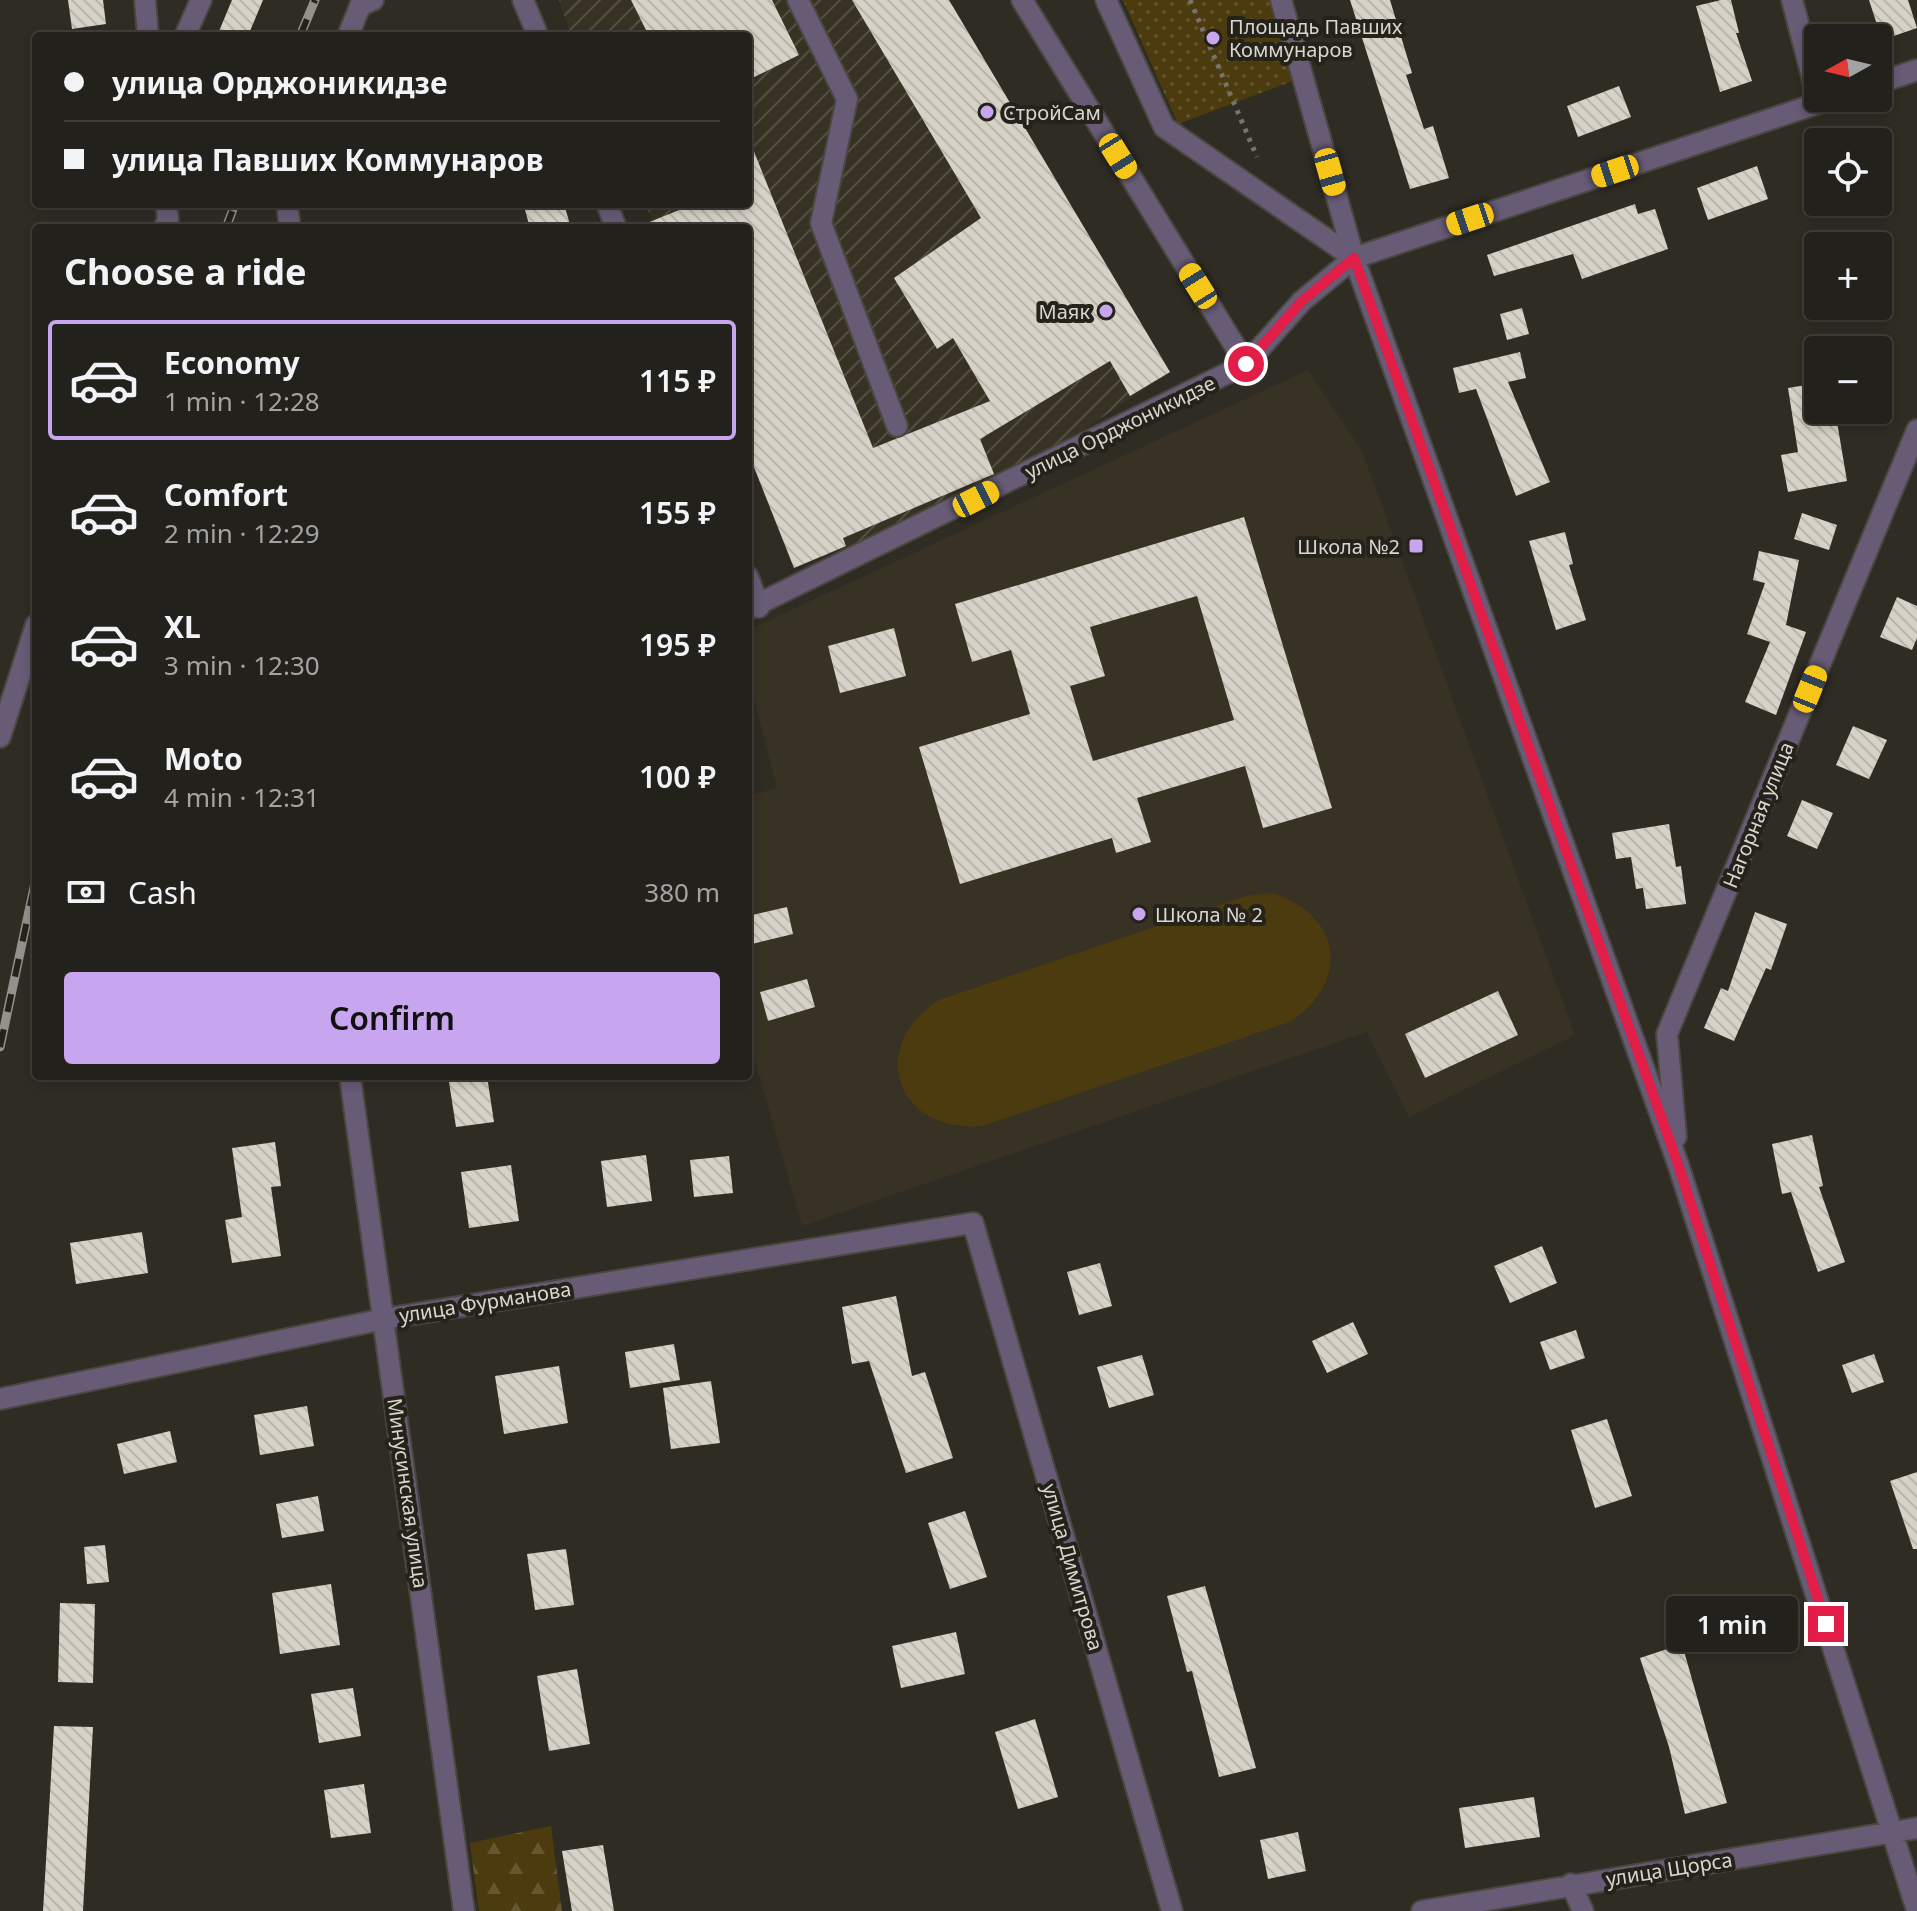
<!DOCTYPE html>
<meta charset="utf-8">
<style>
body{margin:0;font-family:"Noto Sans",sans-serif;background:#2f2e28;color:#f1f3f6;height:100vh;display:flex;flex-direction:column;font-size:30px;white-space:nowrap}
*{box-sizing:border-box;margin:0}
p{font-size:26px;color:#a3a3a3}
.icon{flex:none;width:44px;height:44px;fill:none;stroke:currentColor;stroke-width:2;stroke-linecap:round;stroke-linejoin:round}
.map{position:relative;flex:1;overflow:hidden}
.details{position:absolute;left:32px;top:224px;width:720px;height:856px;display:flex;flex-direction:column;background:#23211b;border-radius:8px;box-shadow:0 4px 12px #0003,0 0 0 2px #403e3a}
.details>*{flex:none}
.hud{position:absolute;left:32px;top:32px;width:720px;height:176px;border-radius:8px;box-shadow:0 4px 12px #0003,0 0 0 2px #403e3a;display:grid;align-content:center;height:176px;padding:0 32px;background:#23211b}
.needle{width:52px;rotate:262deg}
.buttons{position:absolute;left:1804px;top:24px;display:grid;gap:16px}
.buttons a{display:grid;place-items:center;width:88px;height:88px;border-radius:8px;background:#23211b;box-shadow:0 4px 12px #0003,0 0 0 2px #403e3a;font-size:40px}
.end{position:absolute;width:36px;height:36px;margin:-18px;border:10px solid #e11d48;background:#fff;box-shadow:0 0 0 4px #fff}
.from{border-radius:50%}
.bubble{position:absolute;height:56px;border-radius:8px;background:#23211b;box-shadow:0 4px 12px #0003,0 0 0 2px #403e3a;font-size:26px;font-weight:600;line-height:56px;text-align:center}
.car{position:absolute;width:24px;height:48px;margin:-24px -12px;border-radius:10px;box-shadow:0 0 6px 2px #0007;background:linear-gradient(#f5c518 24%,#345 0 40%,#f5c518 0 76%,#345 0 86%,#f5c518 0)}
.hud b{display:flex;align-items:center;gap:28px;height:76px;font-size:30px}
.hud b+b{border-top:2px solid #403e3a}
.hud i{width:20px;height:20px;background:#f1f3f6}
ul{padding:0;list-style:none}
li{display:flex;align-items:center;gap:24px;height:120px;margin:0 16px 12px;padding:0 16px;border:4px solid transparent;border-radius:8px}
li div{flex:1}
li b{display:block;font-size:30px}
li em{font-style:normal;font-weight:600}
li.active{border-color:#c7a6ef}
li>.icon{width:72px;height:72px;stroke-width:1.5}
h2{padding:0 32px;font-size:36px;line-height:96px}
.pay{display:flex;align-items:center;gap:20px;height:88px;padding:0 32px;font-size:30px}
.pay p{margin-inline-start:auto}
.cta{display:flex;gap:16px;margin-top:auto;padding:16px 32px}
.cta a{flex:1;height:92px;border-radius:8px;background:#c7a6ef;color:#111;font-size:32px;font-weight:600;line-height:92px;text-align:center}
.map>svg:first-child{display:block}
.built{fill:#383224}
.industrial{fill:url(#industrial-furrows)}
.grass{fill:#4c3b0e}
.forest{fill:url(#forest-firs)}
.park{fill:url(#park-dots)}
.building{fill:url(#building-back-hatch);fill-rule:evenodd}
.lines{fill:none;stroke-linecap:round;stroke-linejoin:round}
.minor-casing{stroke:#4a4740;stroke-width:24}
.path{stroke:#76736c;stroke-width:5;stroke-dasharray:4 6;stroke-linecap:butt}
.minor{stroke:#675b76;stroke-width:20}
.rail-casing{stroke:#93918b;stroke-width:9}
.rail{stroke:#25221a;stroke-width:6;stroke-dasharray:18;stroke-linecap:butt}
.route{stroke:#e11d48;stroke-width:10}
.poi-dot{fill:#c7a6ef;stroke:#25221a;stroke-width:3}
.labels{text-anchor:middle;dominant-baseline:central;stroke-width:8;stroke-linejoin:round;paint-order:stroke}
.poi-label{font-size:20px;fill:#d8d6d1;stroke:#25221a;text-anchor:start}
.street-label{font-size:20px;fill:#d8d6d1;stroke:#25221a}
</style>
<div class="map">
<svg width="1917" height="1911" viewBox="0 0 1917 1911">
<defs>
<pattern id="industrial-furrows" width="10" height="10" patternUnits="userSpaceOnUse" patternTransform="scale(2)"><rect width="10" height="10" fill="#383224"/><path d="M-1 1l2-2M0 10L10 0M9 11l2-2" fill="none" stroke="#544f43"/></pattern>
<pattern id="forest-firs" width="22" height="20" patternUnits="userSpaceOnUse" patternTransform="scale(2)"><rect width="22" height="20" fill="#4c3b0e"/><path d="M5 1l3.5 6h-7zM16 11l3.5 6h-7z" fill="#655730"/></pattern>
<pattern id="park-dots" width="8" height="8" patternUnits="userSpaceOnUse" patternTransform="scale(2)"><rect width="8" height="8" fill="#4c3b0e"/><path d="M2 2h.1M6 6h.1" fill="none" stroke="#655730" stroke-width="1.8" stroke-linecap="round"/></pattern>
<pattern id="building-back-hatch" width="6" height="6" patternUnits="userSpaceOnUse" patternTransform="scale(2)"><rect width="6" height="6" fill="#d6d2c7"/><path d="M-1 5l2 2M0 0l6 6M5-1l2 2" fill="none" stroke="#b8b5ac"/></pattern>
</defs>
<rect width="100%" height="100%" fill="#2f2c24"/>
<path class="built" d="M1308,370l54,81 213,584 -166,82 -42,-85 -565,194 -54,-190v-240l29,-8 -29,-112v-46z"/>
<path class="industrial" d="M559,0h390l221,372 -141,94 -102,50 -133,52 -46,-114v-226h-92l-11,-24h103v-168h-177z"/>
<path class="grass" d="M1272,893c70,22 79,89 18,129l-308,104c-86,8 -116,-80 -43,-126l307,-104z"/>
<path class="forest" d="M551,1826l11,85h-83l-9,-68z"/>
<path class="park" d="M1123,0h151l24,79 -120,45z"/>
<path class="building" d="M68,0h35l3,24 -34,5z
M232,0h31l-15,36h-31z
M631,0h141l27,55 -51,25v-44h-99z
M852,0h97l221,372 -40,24 -20,-35 -130,78 14,35 -151,64 3,8 -52,22 -46,-116v-224l-111,-1 57,-23h54l1,-65 124,309 117,-47 -37,-63 -16,11 -43,-71 87,-60z
M1350,0h40l22,73 -6,2 18,54 9,-3 16,52 -39,11z
M1721,0h10l8,33h-3l16,48 -32,11 -24,-86z
M1869,0h39l9,28 -35,12z
M1619,86l12,31 -53,20 -11,-31z
M1757,166l11,33 -60,21 -11,-32z
M545,204h19l7,24h-41l-5,-18z
M1635,204l3,10 17,-5 13,40 -86,30 -9,-25 -79,22 -7,-21z
M1522,308l7,26 -22,6 -7,-26z
M1520,352l6,26 -18,4 42,100 -34,14 -40,-107 -17,4 -6,-25z
M1818,383v27h17l12,71 -59,11 -7,-37 17,-3 -10,-64z
M1802,513l35,12 -8,25 -35,-11z
M1244,517l88,291 -69,20 -18,-62 -108,32 14,44 -35,11 -4,-15 -152,46 -41,-137 111,-33 -19,-64 -39,12 -17,-58zM1197,596l37,124 -141,41 -23,-75 35,-10 -15,-49z
M1565,532l8,32 -4,1 17,55 -30,10 -27,-89z
M1759,551l40,9 -13,65 20,7 -30,83 -31,-13 25,-60 -23,-8 18,-51 -12,-3z
M1897,597l20,9v32l-5,12 -32,-13z
M894,628l12,48 -66,17 -12,-47z
M1853,726l34,14 -18,39 -33,-14z
M1802,800l31,13 -16,36 -30,-13z
M1669,824l7,43 5,-1 5,38 -40,5 -3,-21 -7,1 -5,-32 -15,2 -4,-26z
M787,907l6,27 -45,11v-29z
M1755,912l32,12 -16,46 -5,-2 -32,73 -30,-13 17,-40 7,3z
M807,979l8,28 -47,14 -8,-29z
M1498,991l20,44 -93,43 -20,-44z
M487,1076l7,46 -38,5 -7,-45z
M1812,1135l11,51 -4,1 26,75 -27,10 -27,-80 -9,2 -10,-50z
M275,1142l6,44 -10,1 10,69 -49,7 -7,-43 17,-3 -10,-69z
M646,1155l6,46 -45,6 -6,-46z
M729,1156l4,37 -39,4 -4,-37z
M511,1165l8,56 -50,7 -8,-56z
M142,1232l6,41 -72,11 -6,-41z
M1542,1246l15,37 -47,20 -16,-37z
M1100,1263l12,43 -33,9 -12,-43z
M896,1296l16,80 13,-4 28,86 -47,15 -37,-112 -17,3 -10,-57z
M1353,1322l15,32 -41,19 -15,-32z
M1576,1330l9,28 -35,12 -10,-28z
M674,1344l6,36 -50,8 -5,-36z
M1874,1354l10,28 -32,11 -10,-28z
M1142,1355l12,40 -45,13 -12,-41z
M559,1366l9,57 -64,11 -9,-58z
M711,1381l9,62 -49,6 -8,-61z
M307,1406l7,40 -54,9 -6,-40z
M1607,1419l25,77 -37,12 -24,-78z
M170,1431l7,31 -53,12 -7,-30z
M1917,1472v77h-4l-23,-68z
M318,1496l6,35 -42,7 -6,-34z
M965,1511l22,66 -37,12 -22,-66z
M105,1545l4,37 -22,2 -3,-37z
M566,1549l8,56 -39,5 -8,-56z
M331,1584l9,61 -60,9 -8,-61z
M1205,1586l51,182 -37,9 -27,-106 -5,1 -20,-76z
M60,1603l35,1 -2,79 -35,-1z
M956,1632l9,42 -64,14 -9,-42z
M1682,1644l45,159 -42,11 -16,-67 -29,-89z
M577,1669l13,75 -41,7 -12,-75z
M353,1688l8,48 -42,7 -8,-49z
M1035,1719l23,78 -40,12 -23,-77z
M54,1726l39,1 -10,184h-40z
M364,1784l7,49 -40,5 -7,-48z
M1534,1797l6,40 -75,11 -6,-40z
M1298,1832l8,39 -38,8 -8,-39z
M603,1845l11,66h-42l-10,-60z"/>
<g class="lines">
<g class="minor-casing">
<path id="minor" d="M145,0l3,36
M523,0l15,36
M798,0l49,99 -26,124 76,203
M1022,0l224,364
M1106,0l58,127 190,131
M1281,0l73,258 324,906 239,746
M1792,0l27,103
M185,36l16,-36
M348,36l12,-30 13,-6
M1878,83l39,-13
M287,204l3,24
M607,204l9,24
M164,228l4,-9 -2,-15
M748,577l11,30
M748,609l498,-245 56,-63 52,-43 480,-160
M0,737l36,-112
M350,1076l114,835
M1676,1137l-9,-103 250,-604
M0,1399l384,-80 589,-96 199,688
M1571,1884l12,27
M1422,1911l495,-83"/>
</g>
<path class="path" d="M1190,0l67,157"/>
<use href="#minor" class="minor"/>
<g class="rail-casing">
<path id="rail" d="M300,36l15,-36
M226,228l9,-24
M0,1047l36,-169"/>
</g>
<use href="#rail" class="rail"/>
</g>
<g class="lines">
<path class="route" d="M1246,364l56,-63 52,-43 324,906 148,460"/>
</g>
<g class="poi-dot">
<circle cx="1213" cy="38" r="8"/>
<circle cx="987" cy="112" r="8"/>
<circle cx="1106" cy="311" r="8"/>
<rect x="1408" y="538" width="16" height="16" rx="4"/>
<circle cx="1139" cy="914" r="8"/>
</g>
<g class="labels">
<g class="poi-label">
<text x="1229" y="26">Площадь Павших<tspan x="1229" dy="23">Коммунаров</tspan></text>
<text x="1003" y="112">СтройСам</text>
<text x="1090" y="311" text-anchor="end">Маяк</text>
<text x="1400" y="546" text-anchor="end">Школа №2</text>
<text x="1155" y="914">Школа № 2</text>
</g>
<g class="street-label">
<text transform="translate(1120 427) rotate(-26)">улица Орджоникидзе</text>
<text transform="translate(1758 815) rotate(-68)">Нагорная улица</text>
<text transform="translate(485 1302) rotate(-9)">улица Фурманова</text>
<text transform="translate(408 1493) rotate(82)">Минусинская улица</text>
<text transform="translate(1073 1567) rotate(74)">улица Димитрова</text>
<text transform="translate(1669 1869) rotate(-9)">улица Щорса</text>
</g>
</g>
</svg>
<div class="buttons">
<a><svg class="needle" viewBox="-14 -14 28 28"><path d="M0-13l5 13h-10z" fill="#e53935"/><path d="M0 13l5-13h-10z" fill="#a3a3a3"/></svg></a>
<a><svg class="icon" aria-label="locate" viewBox="0 0 24 24"><circle cx="12" cy="12" r="6"/><path d="M12 2v4M12 18v4M2 12h4M18 12h4"/></svg></a>
<a>+</a>
<a>−</a>
</div>
<i class="end from" style="left:1246px;top:364px"></i>
<i class="end" style="left:1826px;top:1624px"></i>
<div class="bubble" style="left:1666px;top:1596px;width:132px">1 min</div>
<i class="car" style="left:1118px;top:156px;rotate:148deg"></i>
<i class="car" style="left:1615px;top:171px;rotate:252deg"></i>
<i class="car" style="left:1330px;top:172px;rotate:164deg"></i>
<i class="car" style="left:1470px;top:219px;rotate:252deg"></i>
<i class="car" style="left:1198px;top:286px;rotate:328deg"></i>
<i class="car" style="left:976px;top:499px;rotate:63deg"></i>
<i class="car" style="left:1810px;top:689px;rotate:22deg"></i>
<div class="hud">
<b><i class="from"></i>улица Орджоникидзе</b>
<b><i></i>улица Павших Коммунаров</b>
</div>
<section class="details">
<h2>Choose a ride</h2>
<ul>
<li class="active"><svg class="icon" aria-label="car" viewBox="0 0 24 24"><path d="M5 17H2v-5l4-1 3-4h7l3 4 3 1v5h-3M9 17h6M6 11h13"/><circle cx="7" cy="17" r="2"/><circle cx="17" cy="17" r="2"/></svg><div><b>Economy</b><p>1 min · 12:28</p></div><em>115 ₽</em></li>
<li><svg class="icon" aria-label="car" viewBox="0 0 24 24"><path d="M5 17H2v-5l4-1 3-4h7l3 4 3 1v5h-3M9 17h6M6 11h13"/><circle cx="7" cy="17" r="2"/><circle cx="17" cy="17" r="2"/></svg><div><b>Comfort</b><p>2 min · 12:29</p></div><em>155 ₽</em></li>
<li><svg class="icon" aria-label="car" viewBox="0 0 24 24"><path d="M5 17H2v-5l4-1 3-4h7l3 4 3 1v5h-3M9 17h6M6 11h13"/><circle cx="7" cy="17" r="2"/><circle cx="17" cy="17" r="2"/></svg><div><b>XL</b><p>3 min · 12:30</p></div><em>195 ₽</em></li>
<li><svg class="icon" aria-label="car" viewBox="0 0 24 24"><path d="M5 17H2v-5l4-1 3-4h7l3 4 3 1v5h-3M9 17h6M6 11h13"/><circle cx="7" cy="17" r="2"/><circle cx="17" cy="17" r="2"/></svg><div><b>Moto</b><p>4 min · 12:31</p></div><em>100 ₽</em></li>
</ul>
<div class="pay"><svg class="icon" aria-label="cash" viewBox="0 0 24 24"><path d="M3 7h18v10H3z"/><circle cx="12" cy="12" r="2"/></svg>Cash<p>380 m</p></div>
<div class="cta"><a>Confirm</a></div>
</section>
</div>
